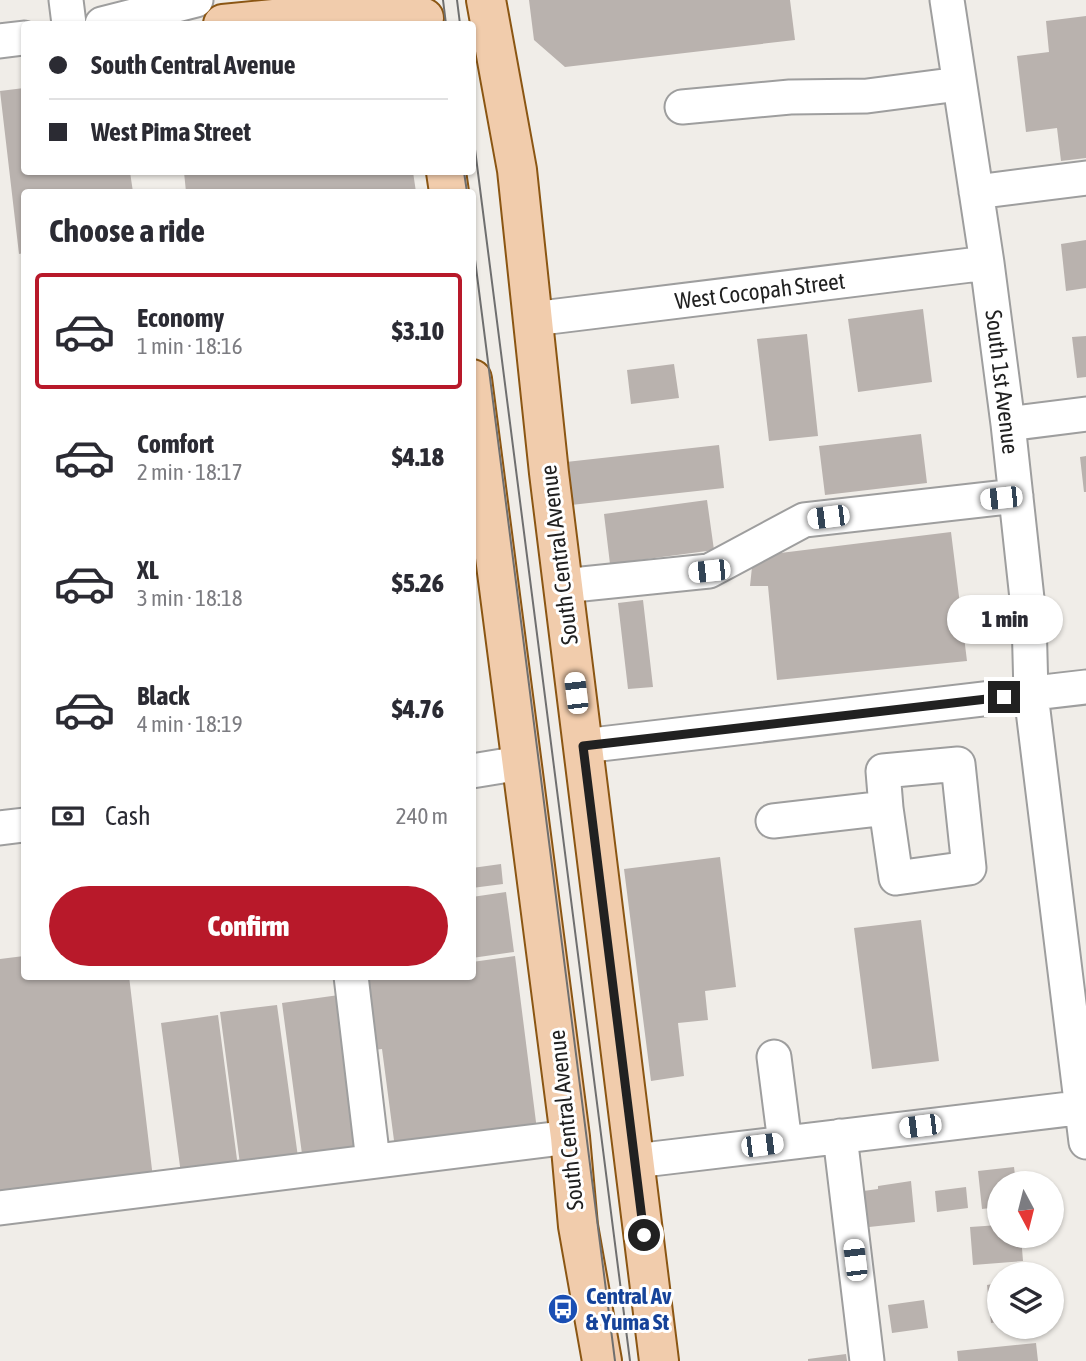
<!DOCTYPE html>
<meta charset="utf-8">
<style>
body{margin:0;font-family:"Asap Condensed",sans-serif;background:#f7f7f7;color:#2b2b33;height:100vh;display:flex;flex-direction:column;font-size:26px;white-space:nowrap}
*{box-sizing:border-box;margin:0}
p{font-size:23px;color:#7c7c81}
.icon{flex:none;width:38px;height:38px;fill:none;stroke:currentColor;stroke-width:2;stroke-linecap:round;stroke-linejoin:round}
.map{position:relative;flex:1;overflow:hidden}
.details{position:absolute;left:21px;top:189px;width:455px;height:791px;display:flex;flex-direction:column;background:#fff;border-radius:7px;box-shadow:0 2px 5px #0004}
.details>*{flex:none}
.top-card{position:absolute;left:21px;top:21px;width:455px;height:154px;border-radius:7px;box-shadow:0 2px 5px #0004;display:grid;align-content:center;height:154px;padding:0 28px;background:#fff}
.needle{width:46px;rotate:173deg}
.fabs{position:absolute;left:987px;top:1171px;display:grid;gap:14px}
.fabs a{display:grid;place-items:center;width:77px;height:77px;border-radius:50%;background:#fff;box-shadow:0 2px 5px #0004;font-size:35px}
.end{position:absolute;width:32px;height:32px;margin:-16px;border:9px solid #212121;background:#fff;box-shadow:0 0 0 4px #fff}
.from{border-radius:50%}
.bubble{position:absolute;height:49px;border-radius:24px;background:#fff;box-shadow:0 2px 5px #0004;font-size:23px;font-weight:800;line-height:49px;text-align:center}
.car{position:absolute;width:21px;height:42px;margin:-21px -10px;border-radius:9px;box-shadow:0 0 5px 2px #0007;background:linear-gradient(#fff 24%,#345 0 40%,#fff 0 76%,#345 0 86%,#fff 0)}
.top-card b{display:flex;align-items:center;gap:24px;height:66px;font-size:26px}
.top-card b+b{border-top:2px solid #e1e1e2}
.top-card i{width:18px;height:18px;background:#2b2b33}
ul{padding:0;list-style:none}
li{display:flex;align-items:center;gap:21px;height:116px;margin:0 14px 10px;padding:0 14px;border:4px solid transparent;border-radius:7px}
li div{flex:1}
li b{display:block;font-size:26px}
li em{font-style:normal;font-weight:800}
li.active{border-color:#b8192a}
li>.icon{width:63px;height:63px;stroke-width:1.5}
h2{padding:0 28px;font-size:32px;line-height:84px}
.pay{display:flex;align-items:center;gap:18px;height:77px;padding:0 28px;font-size:26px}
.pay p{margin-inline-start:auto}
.button{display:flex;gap:14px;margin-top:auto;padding:14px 28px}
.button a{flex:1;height:80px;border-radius:42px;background:#b8192a;color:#fff;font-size:28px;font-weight:800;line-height:80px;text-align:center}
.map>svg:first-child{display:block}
.building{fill:#b9b2ae}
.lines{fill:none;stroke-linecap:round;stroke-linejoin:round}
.minor-casing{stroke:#9e9e9e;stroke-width:37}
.major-casing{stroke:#8b5613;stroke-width:42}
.minor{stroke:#fff;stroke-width:33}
.major{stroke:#f1ccac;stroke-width:38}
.tram{stroke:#6f6f6f;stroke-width:2}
.route{stroke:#212121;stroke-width:9}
.labels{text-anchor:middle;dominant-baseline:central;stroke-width:6;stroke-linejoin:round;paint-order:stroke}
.street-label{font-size:23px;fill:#212121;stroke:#fff}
.transit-label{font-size:23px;font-weight:bold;fill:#164399;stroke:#fff;text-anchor:start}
</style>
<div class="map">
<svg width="1086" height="1361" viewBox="0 0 1086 1361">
<rect width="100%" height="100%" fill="#f0ede8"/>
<path class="building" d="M529,0h261l5,40 -230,27 -31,-27z
M1086,16v142l-25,3 -4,-33 -31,4 -9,-76 32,-4 -3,-31z
M24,88v84h106l3,20h-109v61l-5,1 -19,-163z
M184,172h229l3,20h-230z
M1086,240v48l-20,3 -5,-47z
M923,309l9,73 -74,10 -10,-73z
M807,334l11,102 -49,5 -12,-102z
M1086,336v41l-9,1 -5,-41z
M674,364l5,34 -48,6 -4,-34z
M921,434l6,49 -102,12 -6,-49z
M719,445l5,43 -153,17 -5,-43z
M1086,456v36h-2l-4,-35z
M707,500l7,50 -104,14 -6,-50z
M951,532l16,129 -190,19 -9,-94h-18l2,-19 12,-12z
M643,600l10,87 -25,2 -10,-86z
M720,857l16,130 -31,4 3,29 -30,3 6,53 -33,5 -27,-212z
M501,864l2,20 -31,4v-20z
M506,892l8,60 -42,6v-61z
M921,920l18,141 -67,8 -18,-141z
M24,956v20h105l24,202 -153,19v-238z
M515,956l22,174 -142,18 -13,-99 -17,2 -6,-75h113v-14z
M339,995l20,152 -57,7 -20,-151z
M277,1005l21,152 -58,7 -20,-152z
M218,1015l20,152 -57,7 -20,-151z
M1014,1167l2,16h-17v24l-17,2 -4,-38z
M911,1181l4,41 -55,6 -4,-36 22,-3v-3z
M966,1187l2,21 -31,4 -2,-21z
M999,1225v11h22l2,25 -50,4 -3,-38z
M999,1283v39l-8,1 -4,-38z
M924,1300l4,28 -36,5 -4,-28z
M1036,1343l2,18h-80l-1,-10z
M846,1354l1,7h-39v-2z"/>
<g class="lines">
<g class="minor-casing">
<path id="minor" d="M66,0l3,24
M947,0l40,263 21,161 21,193 2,77 55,448
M102,24l94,-24
M0,41l24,-3
M682,107l108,-10 77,-1 92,-12
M976,192l110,-14
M533,319l454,-56
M1008,424l78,-10
M563,586l146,-15 95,-51 212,-24
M583,746l503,-59
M472,771l49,-8
M773,821l113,-13 10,70 73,-10 -11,-104 -75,7 3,37
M0,828l24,-3
M351,976l22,185
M774,1057l11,86
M840,1136l27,225
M635,1161l451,-54
M0,1208l570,-71"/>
</g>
<g class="major-casing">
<path id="major" d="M486,0l31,170 32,303 110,888
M223,24l170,-17 19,5 12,6
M446,172l3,20
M472,379l98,758 8,89 24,135"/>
</g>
<use href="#minor" class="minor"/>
<use href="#major" class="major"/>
<path class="tram" d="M443,0l3,24
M457,0l3,24
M472,126l158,1235
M464,172l3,20
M472,236l143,1125"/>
</g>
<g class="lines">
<path class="route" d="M644,1235l-61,-489 421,-49"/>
</g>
<defs>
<g id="bus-disc" transform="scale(1.575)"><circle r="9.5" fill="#1a4fb4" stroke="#fff"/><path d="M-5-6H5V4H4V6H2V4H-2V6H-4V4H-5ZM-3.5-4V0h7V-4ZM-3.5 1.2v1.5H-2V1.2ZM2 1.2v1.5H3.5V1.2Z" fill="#fff"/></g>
</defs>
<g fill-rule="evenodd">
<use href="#bus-disc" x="563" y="1309"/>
</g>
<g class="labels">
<g class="street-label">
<text transform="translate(760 291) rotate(-7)">West Cocopah Street</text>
<text transform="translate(1002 382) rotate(83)">South 1st Avenue</text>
<text transform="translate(559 555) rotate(-97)">South Central Avenue</text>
<text transform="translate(566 1120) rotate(-96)">South Central Avenue</text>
</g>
<g class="transit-label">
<text x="586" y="1296">Central Av<tspan x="586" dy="26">&amp; Yuma St</tspan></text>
</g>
</g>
</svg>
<div class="fabs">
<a><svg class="needle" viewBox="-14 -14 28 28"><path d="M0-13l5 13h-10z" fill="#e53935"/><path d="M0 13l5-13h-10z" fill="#7c7c81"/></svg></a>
<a><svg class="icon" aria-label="layers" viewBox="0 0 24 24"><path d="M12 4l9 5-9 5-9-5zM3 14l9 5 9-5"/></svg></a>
</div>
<i class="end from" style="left:644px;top:1235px"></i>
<i class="end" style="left:1004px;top:697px"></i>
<div class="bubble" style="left:947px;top:595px;width:116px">1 min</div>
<i class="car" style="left:1001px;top:498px;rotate:264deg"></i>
<i class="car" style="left:828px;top:517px;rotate:263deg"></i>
<i class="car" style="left:709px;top:571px;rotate:264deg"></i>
<i class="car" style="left:576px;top:693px;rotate:353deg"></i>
<i class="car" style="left:920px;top:1126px;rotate:263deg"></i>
<i class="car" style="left:762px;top:1145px;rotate:83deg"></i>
<i class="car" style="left:855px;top:1260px;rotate:353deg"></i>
<div class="top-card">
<b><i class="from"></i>South Central Avenue</b>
<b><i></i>West Pima Street</b>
</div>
<section class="details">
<h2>Choose a ride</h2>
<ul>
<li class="active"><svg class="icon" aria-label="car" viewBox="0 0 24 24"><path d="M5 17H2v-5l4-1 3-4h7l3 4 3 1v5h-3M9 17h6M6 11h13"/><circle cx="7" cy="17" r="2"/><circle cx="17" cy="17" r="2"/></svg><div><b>Economy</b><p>1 min · 18:16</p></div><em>$3.10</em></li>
<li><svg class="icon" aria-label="car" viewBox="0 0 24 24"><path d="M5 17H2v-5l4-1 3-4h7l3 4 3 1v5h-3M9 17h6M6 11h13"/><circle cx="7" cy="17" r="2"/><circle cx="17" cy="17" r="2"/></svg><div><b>Comfort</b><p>2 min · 18:17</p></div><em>$4.18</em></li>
<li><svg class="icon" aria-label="car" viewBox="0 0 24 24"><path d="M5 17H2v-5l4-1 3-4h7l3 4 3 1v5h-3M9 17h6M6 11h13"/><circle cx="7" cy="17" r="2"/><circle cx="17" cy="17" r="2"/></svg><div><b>XL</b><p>3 min · 18:18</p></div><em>$5.26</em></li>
<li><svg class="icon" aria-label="car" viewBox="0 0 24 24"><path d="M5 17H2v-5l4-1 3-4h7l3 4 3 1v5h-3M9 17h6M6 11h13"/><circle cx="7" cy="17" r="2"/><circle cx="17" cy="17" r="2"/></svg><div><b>Black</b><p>4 min · 18:19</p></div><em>$4.76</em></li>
</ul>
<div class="pay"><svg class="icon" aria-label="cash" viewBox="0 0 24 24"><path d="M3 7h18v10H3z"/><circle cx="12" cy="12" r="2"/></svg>Cash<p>240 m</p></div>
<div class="button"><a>Confirm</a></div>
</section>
</div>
